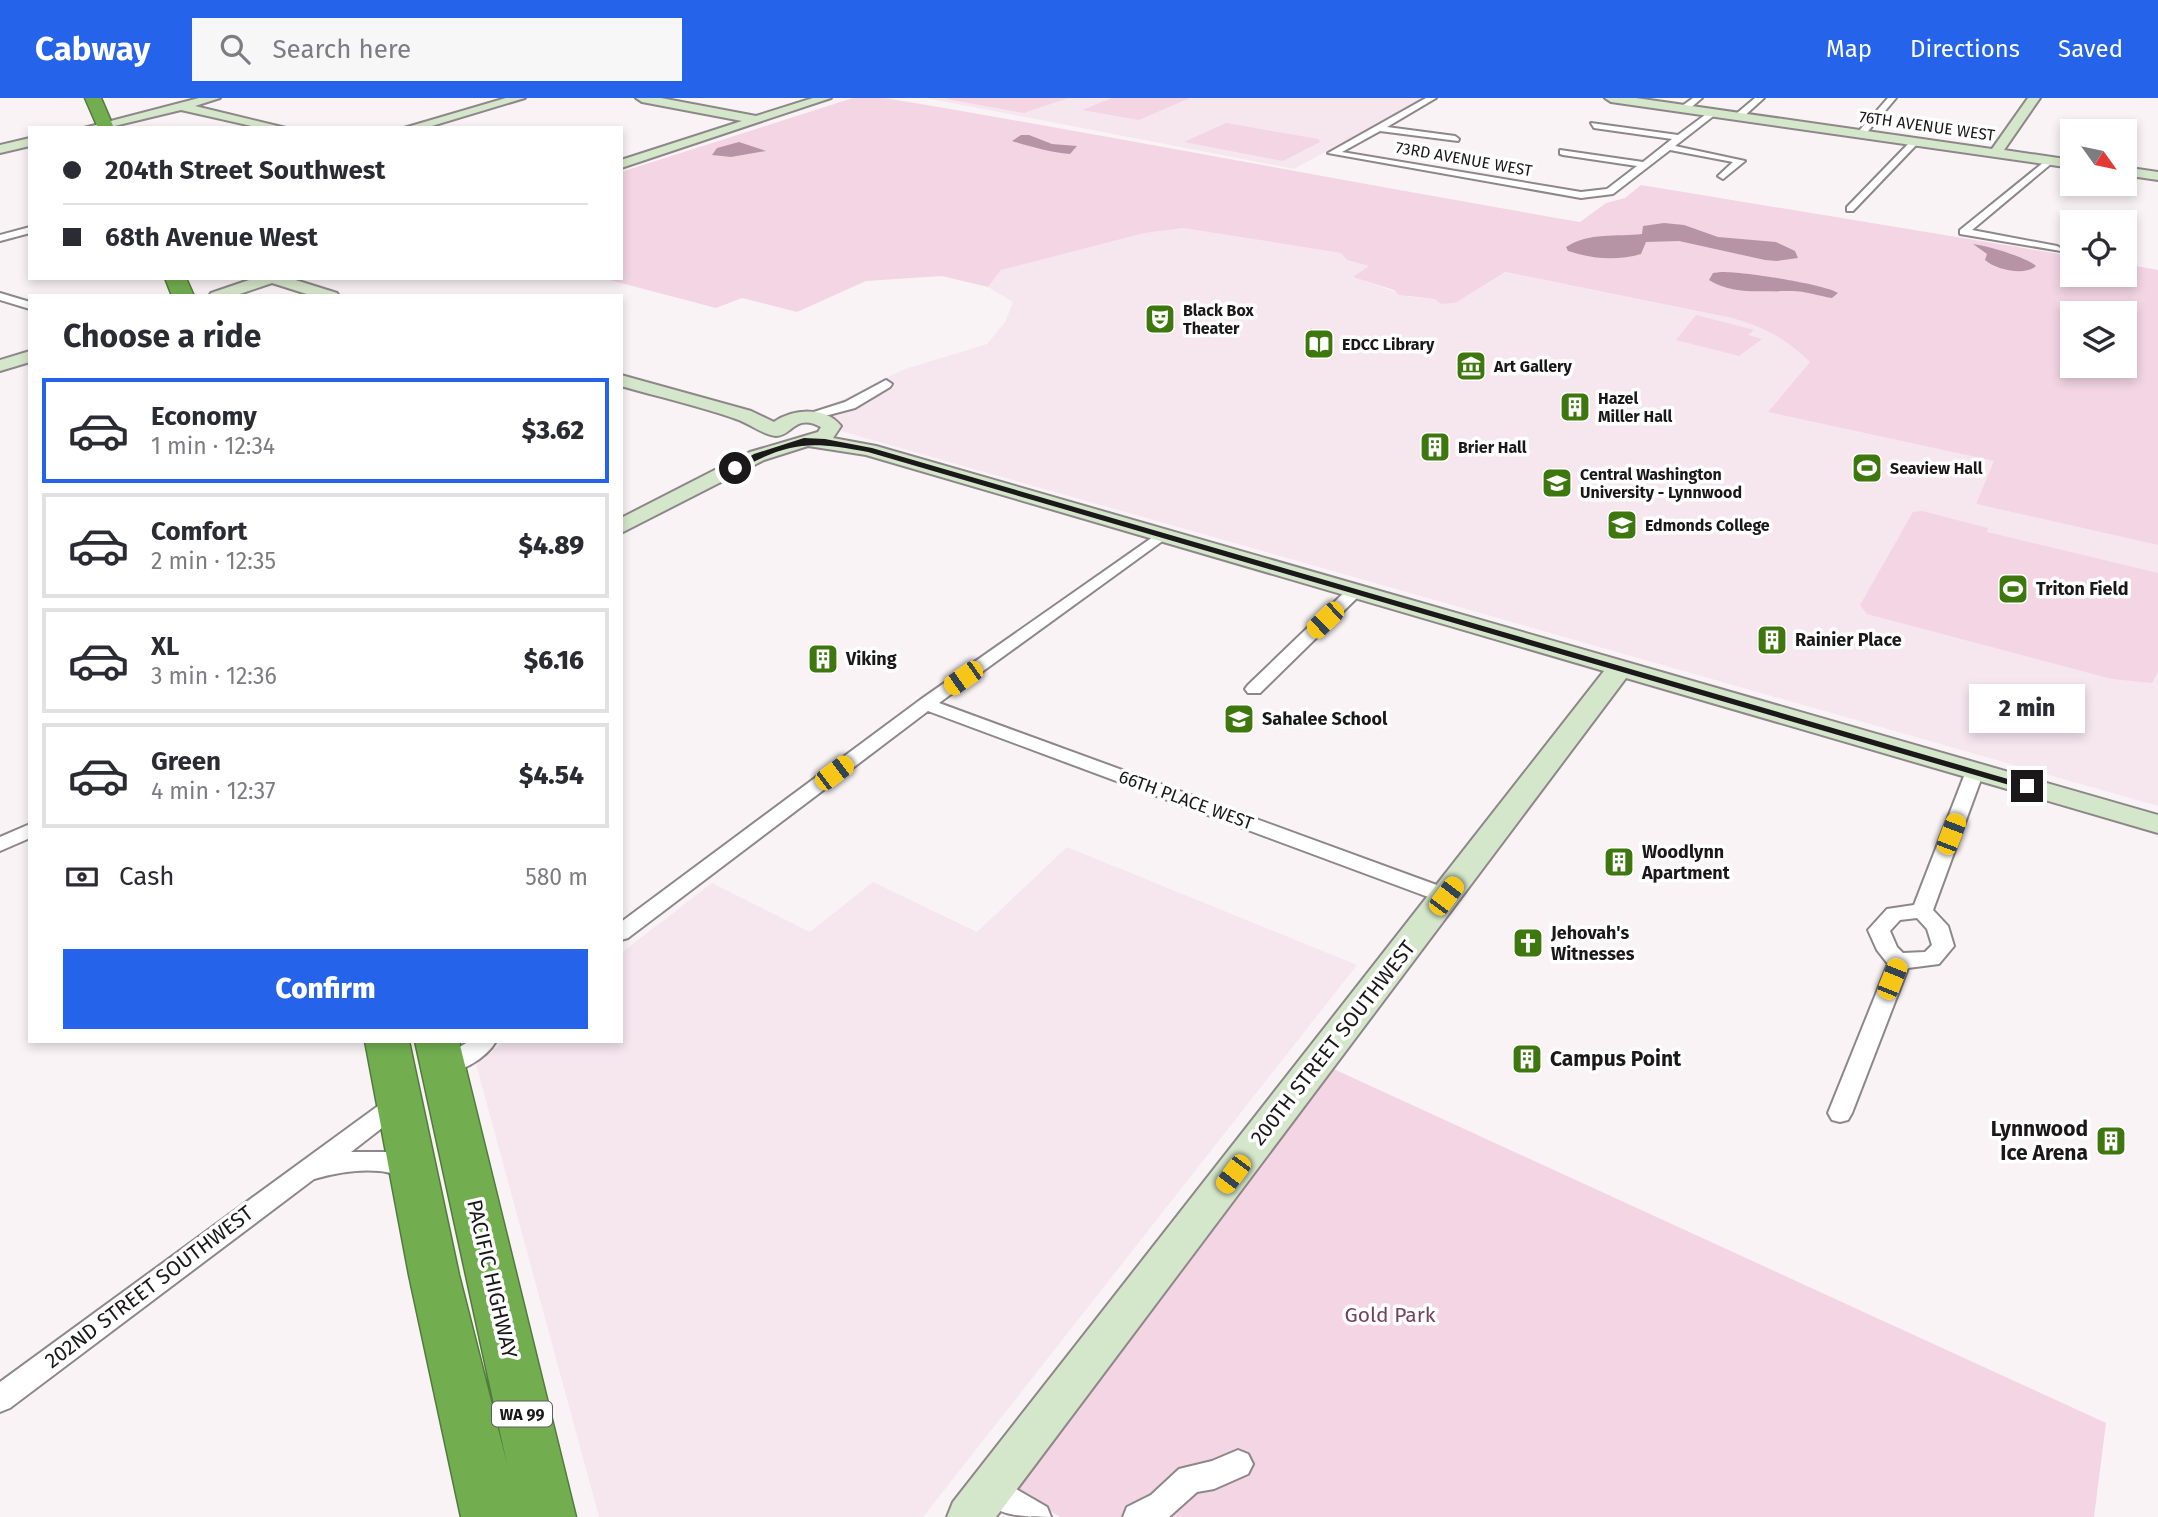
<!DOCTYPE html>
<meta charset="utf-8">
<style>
body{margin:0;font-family:"Fira Sans",sans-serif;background:#f7f7f7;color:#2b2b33;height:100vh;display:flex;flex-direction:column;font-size:26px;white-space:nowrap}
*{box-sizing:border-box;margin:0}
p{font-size:23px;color:#7c7c81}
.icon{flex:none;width:38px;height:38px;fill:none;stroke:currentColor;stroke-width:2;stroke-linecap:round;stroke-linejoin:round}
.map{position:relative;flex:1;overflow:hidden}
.drawer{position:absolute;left:28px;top:196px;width:595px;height:749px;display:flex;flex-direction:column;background:#fff;border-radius:0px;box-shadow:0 4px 10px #0003}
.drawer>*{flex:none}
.hud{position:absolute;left:28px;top:28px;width:595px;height:154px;border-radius:0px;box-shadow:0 4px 10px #0003;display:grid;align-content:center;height:154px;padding:0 35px;background:#fff}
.needle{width:46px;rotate:123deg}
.fabs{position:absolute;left:2060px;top:21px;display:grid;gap:14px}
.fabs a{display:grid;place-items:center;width:77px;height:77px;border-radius:0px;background:#fff;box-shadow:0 4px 10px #0003;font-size:35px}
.end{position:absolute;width:32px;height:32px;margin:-16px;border:9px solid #1a1819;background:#fff;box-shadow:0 0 0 4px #fff}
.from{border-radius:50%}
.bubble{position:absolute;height:49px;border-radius:0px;background:#fff;box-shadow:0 4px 10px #0003;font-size:23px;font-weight:800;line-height:49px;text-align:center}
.car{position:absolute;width:21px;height:42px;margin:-21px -10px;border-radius:9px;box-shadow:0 0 5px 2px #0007;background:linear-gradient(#f5c518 24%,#345 0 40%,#f5c518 0 76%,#345 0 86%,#f5c518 0)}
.hud b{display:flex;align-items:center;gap:24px;height:66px;font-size:26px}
.hud b+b{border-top:2px solid #e1e1e2}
.hud i{width:18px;height:18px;background:#2b2b33}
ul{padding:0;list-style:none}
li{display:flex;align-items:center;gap:21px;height:105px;margin:0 14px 10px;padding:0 21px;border:4px solid #e1e1e2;border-radius:0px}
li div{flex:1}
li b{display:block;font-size:26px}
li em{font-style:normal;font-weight:800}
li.current{border-color:#2563eb}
li>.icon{width:63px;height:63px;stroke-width:1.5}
h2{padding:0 35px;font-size:32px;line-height:84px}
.pay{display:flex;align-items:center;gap:18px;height:77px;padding:0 35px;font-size:26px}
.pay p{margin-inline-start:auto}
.button{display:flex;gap:14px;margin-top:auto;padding:14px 35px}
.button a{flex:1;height:80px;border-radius:0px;background:#2563eb;color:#fff;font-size:28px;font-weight:800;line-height:80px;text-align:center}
header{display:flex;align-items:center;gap:42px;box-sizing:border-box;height:98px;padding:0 35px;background:#2563eb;color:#fff}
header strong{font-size:33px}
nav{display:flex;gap:38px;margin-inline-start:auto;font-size:24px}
.search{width:490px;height:63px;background:#f7f7f7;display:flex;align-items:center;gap:18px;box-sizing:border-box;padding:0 24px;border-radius:0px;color:#7c7c81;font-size:26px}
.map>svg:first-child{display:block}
.built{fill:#f6e7ef}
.green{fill:#f3d5e4;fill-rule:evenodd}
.water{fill:#b694a6}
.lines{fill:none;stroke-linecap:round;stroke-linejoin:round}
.street-casing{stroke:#8e878a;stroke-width:4}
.secondary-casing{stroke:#8e878a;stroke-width:4}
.highway-casing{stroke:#537a3d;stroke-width:3}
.street{fill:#fff;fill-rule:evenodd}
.secondary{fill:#d5e7ca;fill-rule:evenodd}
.highway{fill:#72ae50;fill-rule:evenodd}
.route{fill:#1a1819}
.labels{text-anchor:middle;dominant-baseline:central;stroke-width:7;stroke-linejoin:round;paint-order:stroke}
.far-street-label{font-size:16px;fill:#1a1819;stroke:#fff}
.far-poi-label{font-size:16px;font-weight:bold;fill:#1a1819;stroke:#fff;text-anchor:start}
.shield{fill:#fff;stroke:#5f5d5e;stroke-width:2}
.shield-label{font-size:16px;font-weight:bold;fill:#1a1819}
.poi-label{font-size:18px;font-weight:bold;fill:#1a1819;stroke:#fff;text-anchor:start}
.street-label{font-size:18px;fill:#1a1819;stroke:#fff}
.near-street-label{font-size:21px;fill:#1a1819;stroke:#fff}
.near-poi-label{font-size:21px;font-weight:bold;fill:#1a1819;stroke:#fff;text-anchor:start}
.near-park-label{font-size:21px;fill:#73435e;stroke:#fff}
</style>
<header>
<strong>Cabway</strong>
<div class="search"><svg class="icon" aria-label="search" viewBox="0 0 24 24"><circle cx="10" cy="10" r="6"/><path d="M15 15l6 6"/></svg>Search here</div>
<nav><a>Map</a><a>Directions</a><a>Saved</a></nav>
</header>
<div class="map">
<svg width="2158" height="1419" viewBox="0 0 2158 1419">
<rect width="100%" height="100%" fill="#faf3f6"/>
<path class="built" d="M926,0h498l-130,71z
M1183,130l159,25 5,7 23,6 -16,11 56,20 25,2 6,5 14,-1 49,-31 228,46 30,9 27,15 21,20 -42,50 226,49 -18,43 182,41v261l-1356,-386 100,-50 85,-26 18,-22 8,-20 -25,-15 13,-17 144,-37z
M1067,749l290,118 -434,552h-324l-123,-453 29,-23h116v-88l91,-70 98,49 63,-50 104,50z"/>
<path class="green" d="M853,0h32c232,39 463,84 695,124l26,-19 19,-5 16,-13 431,71v19h52l1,-11 33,6v275l-182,-41 18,-43 -226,-49 42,-50c-26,-25 -44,-34 -78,-44l-227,-46 -50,31 -14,1 -6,-5 -36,-4 -5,-5 -41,-13 16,-11 -22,-6 -6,-7 -158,-25 -38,5 -144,37 -13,17 -46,-11 -76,5 -69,31 -55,-14 -26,10 -114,-30h19v-106zM2072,215h52v53h-52z
M949,0h119l-44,15 -78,-14z
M1112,0h78l-51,22 -57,-10z
M1226,25l92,16 2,3 -37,19 -99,-19z
M1696,217l58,15 -6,5 14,4 -23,17 -63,-16z
M1922,413l66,17 -1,4 171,41v98l-6,12 -40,-4 -245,-65 -7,-9 53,-93z
M1325,967l781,358 -12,94h-1034l-50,-31z"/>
<path class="water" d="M1021,37h8l23,9 25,2 -7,8c-20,-2 -39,-7 -58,-13z
M739,44l27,9 -35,6 -19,-2 5,-7z
M1664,125l20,2 34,12 58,5 19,9 3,7 -21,3 -12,-1 -86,-19 -33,1 -5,12c-24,7 -49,5 -73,-3l-2,-4c23,-15 51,-10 76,-13l1,-8z
M1973,146c15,2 53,13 63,22 -11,10 -40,4 -51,-6l2,-6z
M1721,174c18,-1 104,12 117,21l-6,5c-13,-2 -27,-7 -40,-7 -27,-1 -58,5 -83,-11l4,-7z"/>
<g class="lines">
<g class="street-casing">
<path id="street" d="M1426,0h10l-49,29 68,9 4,3 -1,2 -78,-10 -38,21 239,40 26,-3 30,-23 -74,-11 -3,-1v-4l83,12 29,-23 -78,-11 -3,-5 87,12 35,-26 3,5 -41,32 70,15 -22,18 -5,-3 15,-14 -63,-12 -57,44 -32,4 -253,-45z
M1693,0h9l-14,12h-6v-4z
M1755,0h9l-22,20h-6v-4z
M1888,0h8l-32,38h-6v-4z
M1912,42l7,2 -66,69h-6v-4z
M2049,60l5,3 -2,2 -80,67 85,16 5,3 -1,2 -101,-17v-4z
M30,129v6l-30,8v-6z
M0,195l30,9v7l-30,-9z
M886,282l6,4 -2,3 -35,21 -53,14 -7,-4 50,-16z
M1163,432l5,1 2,3 -2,3 -229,166 514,188 3,5 -3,5h-14l-511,-190 -300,227 -7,2v-18l299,-222z
M1356,487l6,2 2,3 -2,3 -102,100h-12l-3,-4 3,-4 102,-98z
M1975,667l9,6 -51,139 15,16 6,20 -15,18 -31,4 -56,145 -4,7 -8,2 -8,-2 -4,-7 60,-149 -11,-14 -9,-20 19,-21 27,-4 52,-134zM1917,820l10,11 5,16 -7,7 -22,1 -6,-6 -7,-16 10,-11z
M30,726v14l-30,13v-14z
M470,943h26c-9,17 -41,37 -60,31l-4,-6 4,-6z
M401,994l8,3 4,6 -4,6 -58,45h37l34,10 3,7 -3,7c-14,5 -28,-4 -43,-5 -22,-2 -44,2 -65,8l-304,229 -10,4v-30l393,-287z
M1238,1352l10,4 5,10 -5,10 -34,15 -17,3 -28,25h-46l4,-10 24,-12 28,-26 33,-8z
M992,1377l55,32 4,10c-28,0 -61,0 -74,-28l4,-10z"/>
</g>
<g class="secondary-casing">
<path id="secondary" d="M199,0h21l-25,8 91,22h-25l-80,-18 -75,18h-22z
M506,0h19l-100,30h-21z
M636,0h25l95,18 57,-18h18l-210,70v-8l121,-39 -100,-19z
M1605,0h31l356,51 36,-51h12l-36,52 68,10v8l-461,-66z
M30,40v8l-30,7v-8z
M2124,69l34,5v8l-34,-5z
M255,180h34l48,15 2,3h-26l-41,-13 -38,13h-25l2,-3z
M30,253v11l-30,9v-11z
M621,277l130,36 23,11c19,-13 51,-16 67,4l-8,12 43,8 1282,369v18l-532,-155 -630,839h-49l6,-15 651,-831 -738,-216 -58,-9 -44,14 -143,73v-15l129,-66 68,-20 3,-5c-26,-14 -29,9 -45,9 -13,-1 -27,-13 -40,-17 -37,-13 -77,-22 -115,-33z"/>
</g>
<g class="highway-casing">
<path id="highway" d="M85,0h16l13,30h-16z
M165,180h21l8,18h-22z
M365,943h44l50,234 48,189 -92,-423h44l117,476h-115l-52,-242z"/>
</g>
<use href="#street" class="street"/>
<use href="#secondary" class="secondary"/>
<use href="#highway" class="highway"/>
</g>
<path class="route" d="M804,340l21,1 47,9 1160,338 -9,3 -1155,-337c-58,-11 -77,-11 -130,18l-7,-2 23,-14z"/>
<defs>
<g id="theatre-square" transform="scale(1.575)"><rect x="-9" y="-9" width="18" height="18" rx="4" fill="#3d770e" stroke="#fff"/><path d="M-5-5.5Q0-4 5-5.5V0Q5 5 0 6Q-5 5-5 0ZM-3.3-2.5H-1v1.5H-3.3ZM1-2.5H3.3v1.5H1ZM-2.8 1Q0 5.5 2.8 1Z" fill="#fff"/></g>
<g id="library-square" transform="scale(1.575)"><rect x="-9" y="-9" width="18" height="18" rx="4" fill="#3d770e" stroke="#fff"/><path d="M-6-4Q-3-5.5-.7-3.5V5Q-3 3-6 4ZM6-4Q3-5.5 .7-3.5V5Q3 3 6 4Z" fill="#fff"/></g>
<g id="museum-square" transform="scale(1.575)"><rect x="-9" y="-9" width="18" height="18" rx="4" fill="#3d770e" stroke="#fff"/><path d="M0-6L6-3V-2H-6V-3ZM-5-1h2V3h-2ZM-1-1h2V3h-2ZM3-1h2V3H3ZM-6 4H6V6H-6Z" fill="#fff"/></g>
<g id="building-square" transform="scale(1.575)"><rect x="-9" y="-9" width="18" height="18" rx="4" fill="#3d770e" stroke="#fff"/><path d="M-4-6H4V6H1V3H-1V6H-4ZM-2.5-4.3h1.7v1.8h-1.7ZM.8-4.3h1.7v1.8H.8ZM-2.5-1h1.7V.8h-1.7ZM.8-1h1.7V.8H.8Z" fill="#fff"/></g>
<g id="stadium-square" transform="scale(1.575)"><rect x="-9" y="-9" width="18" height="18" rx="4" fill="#3d770e" stroke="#fff"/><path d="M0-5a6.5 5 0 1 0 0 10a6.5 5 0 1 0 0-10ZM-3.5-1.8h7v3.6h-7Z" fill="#fff"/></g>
<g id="university-square" transform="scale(1.575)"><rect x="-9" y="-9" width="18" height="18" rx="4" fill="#3d770e" stroke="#fff"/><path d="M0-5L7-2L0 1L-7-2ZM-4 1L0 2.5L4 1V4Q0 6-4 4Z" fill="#fff"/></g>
<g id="school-square" transform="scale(1.575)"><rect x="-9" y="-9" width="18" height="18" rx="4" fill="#3d770e" stroke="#fff"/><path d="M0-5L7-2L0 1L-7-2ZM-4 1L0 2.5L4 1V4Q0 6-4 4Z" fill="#fff"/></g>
<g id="church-square" transform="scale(1.575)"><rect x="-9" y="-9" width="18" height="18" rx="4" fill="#3d770e" stroke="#fff"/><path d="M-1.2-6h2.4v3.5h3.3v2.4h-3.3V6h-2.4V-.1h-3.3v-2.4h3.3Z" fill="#fff"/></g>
</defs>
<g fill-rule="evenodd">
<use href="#theatre-square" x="1160" y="221"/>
<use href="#library-square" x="1319" y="246"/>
<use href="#museum-square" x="1471" y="268"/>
<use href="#building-square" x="1575" y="309"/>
<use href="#building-square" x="1435" y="349"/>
<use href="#stadium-square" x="1867" y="370"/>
<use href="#university-square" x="1557" y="385"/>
<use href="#university-square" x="1622" y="427"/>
<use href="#stadium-square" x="2013" y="491"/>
<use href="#building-square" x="1772" y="542"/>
<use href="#building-square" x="823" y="561"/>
<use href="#school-square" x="1239" y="621"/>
<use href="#building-square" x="1619" y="764"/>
<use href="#church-square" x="1528" y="845"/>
<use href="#building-square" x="1527" y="961"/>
<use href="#building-square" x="2111" y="1043"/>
</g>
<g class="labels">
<g class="far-street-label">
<text transform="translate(1927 28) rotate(8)">76TH AVENUE WEST</text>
<text transform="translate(1464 61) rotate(10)">73RD AVENUE WEST</text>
</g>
<g class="far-poi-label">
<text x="1183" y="212">Black Box<tspan x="1183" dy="18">Theater</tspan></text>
<text x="1342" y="246">EDCC Library</text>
<text x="1494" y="268">Art Gallery</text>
<text x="1598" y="300">Hazel<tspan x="1598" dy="18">Miller Hall</tspan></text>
<text x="1458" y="349">Brier Hall</text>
<text x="1890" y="370">Seaview Hall</text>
<text x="1580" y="376">Central Washington<tspan x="1580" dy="18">University - Lynnwood</tspan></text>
<text x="1645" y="427">Edmonds College</text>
</g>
<rect class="shield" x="492" y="1303.5" width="60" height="25" rx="5"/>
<g class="shield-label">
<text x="522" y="1316">WA 99</text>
</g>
<g class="poi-label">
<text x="2036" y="491">Triton Field</text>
<text x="1795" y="542">Rainier Place</text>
<text x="846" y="561">Viking</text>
<text x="1262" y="621">Sahalee School</text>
<text x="1642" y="754">Woodlynn<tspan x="1642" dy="21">Apartment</tspan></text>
<text x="1551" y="835">Jehovah's<tspan x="1551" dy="21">Witnesses</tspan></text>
</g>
<g class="street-label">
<text transform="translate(1186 702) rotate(20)">66TH PLACE WEST</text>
</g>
<g class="near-street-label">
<text transform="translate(1333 945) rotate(-52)">200TH STREET SOUTHWEST</text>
<text transform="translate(492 1181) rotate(77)">PACIFIC HIGHWAY</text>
<text transform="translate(149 1189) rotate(-37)">202ND STREET SOUTHWEST</text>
</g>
<g class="near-poi-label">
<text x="1550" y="961">Campus Point</text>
<text x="2088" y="1031" text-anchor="end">Lynnwood<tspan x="2088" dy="24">Ice Arena</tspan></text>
</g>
<g class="near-park-label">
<text x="1390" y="1217">Gold Park</text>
</g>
</g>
</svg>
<div class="fabs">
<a><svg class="needle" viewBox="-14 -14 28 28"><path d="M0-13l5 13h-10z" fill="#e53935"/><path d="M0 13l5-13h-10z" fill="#7c7c81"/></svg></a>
<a><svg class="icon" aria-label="locate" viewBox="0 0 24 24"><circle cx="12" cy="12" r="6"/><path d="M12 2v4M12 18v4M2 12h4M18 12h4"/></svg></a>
<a><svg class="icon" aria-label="layers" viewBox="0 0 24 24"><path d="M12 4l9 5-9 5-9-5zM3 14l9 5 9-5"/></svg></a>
</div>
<i class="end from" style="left:735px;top:370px"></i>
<i class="end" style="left:2027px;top:688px"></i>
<div class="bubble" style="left:1969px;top:586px;width:116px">2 min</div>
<i class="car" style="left:1325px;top:522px;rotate:226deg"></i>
<i class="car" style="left:963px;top:580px;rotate:235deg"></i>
<i class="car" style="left:834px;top:675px;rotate:53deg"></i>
<i class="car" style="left:1951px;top:736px;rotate:21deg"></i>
<i class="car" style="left:1446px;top:798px;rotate:37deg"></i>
<i class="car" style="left:1892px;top:881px;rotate:22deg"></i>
<i class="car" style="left:1233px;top:1076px;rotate:217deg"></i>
<div class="hud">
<b><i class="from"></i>204th Street Southwest</b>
<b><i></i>68th Avenue West</b>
</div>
<section class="drawer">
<h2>Choose a ride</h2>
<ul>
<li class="current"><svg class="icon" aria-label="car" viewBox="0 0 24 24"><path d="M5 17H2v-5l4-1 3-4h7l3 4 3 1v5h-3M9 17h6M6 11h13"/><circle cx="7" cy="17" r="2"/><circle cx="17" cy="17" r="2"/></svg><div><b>Economy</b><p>1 min · 12:34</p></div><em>$3.62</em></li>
<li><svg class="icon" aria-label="car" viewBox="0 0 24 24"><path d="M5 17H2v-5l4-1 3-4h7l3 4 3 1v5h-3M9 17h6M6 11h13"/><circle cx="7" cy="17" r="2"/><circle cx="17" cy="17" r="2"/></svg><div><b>Comfort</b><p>2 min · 12:35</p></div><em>$4.89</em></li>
<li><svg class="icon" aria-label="car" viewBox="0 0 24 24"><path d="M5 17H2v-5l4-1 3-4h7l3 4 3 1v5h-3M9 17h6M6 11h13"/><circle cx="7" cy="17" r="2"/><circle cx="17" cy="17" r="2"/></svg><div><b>XL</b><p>3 min · 12:36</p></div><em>$6.16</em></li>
<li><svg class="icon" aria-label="car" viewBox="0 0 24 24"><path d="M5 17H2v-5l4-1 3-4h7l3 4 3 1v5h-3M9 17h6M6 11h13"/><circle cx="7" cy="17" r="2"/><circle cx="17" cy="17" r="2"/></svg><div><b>Green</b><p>4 min · 12:37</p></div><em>$4.54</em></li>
</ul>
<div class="pay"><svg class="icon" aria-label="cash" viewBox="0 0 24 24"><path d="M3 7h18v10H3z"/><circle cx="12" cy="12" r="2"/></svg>Cash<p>580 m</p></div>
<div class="button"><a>Confirm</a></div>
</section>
</div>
